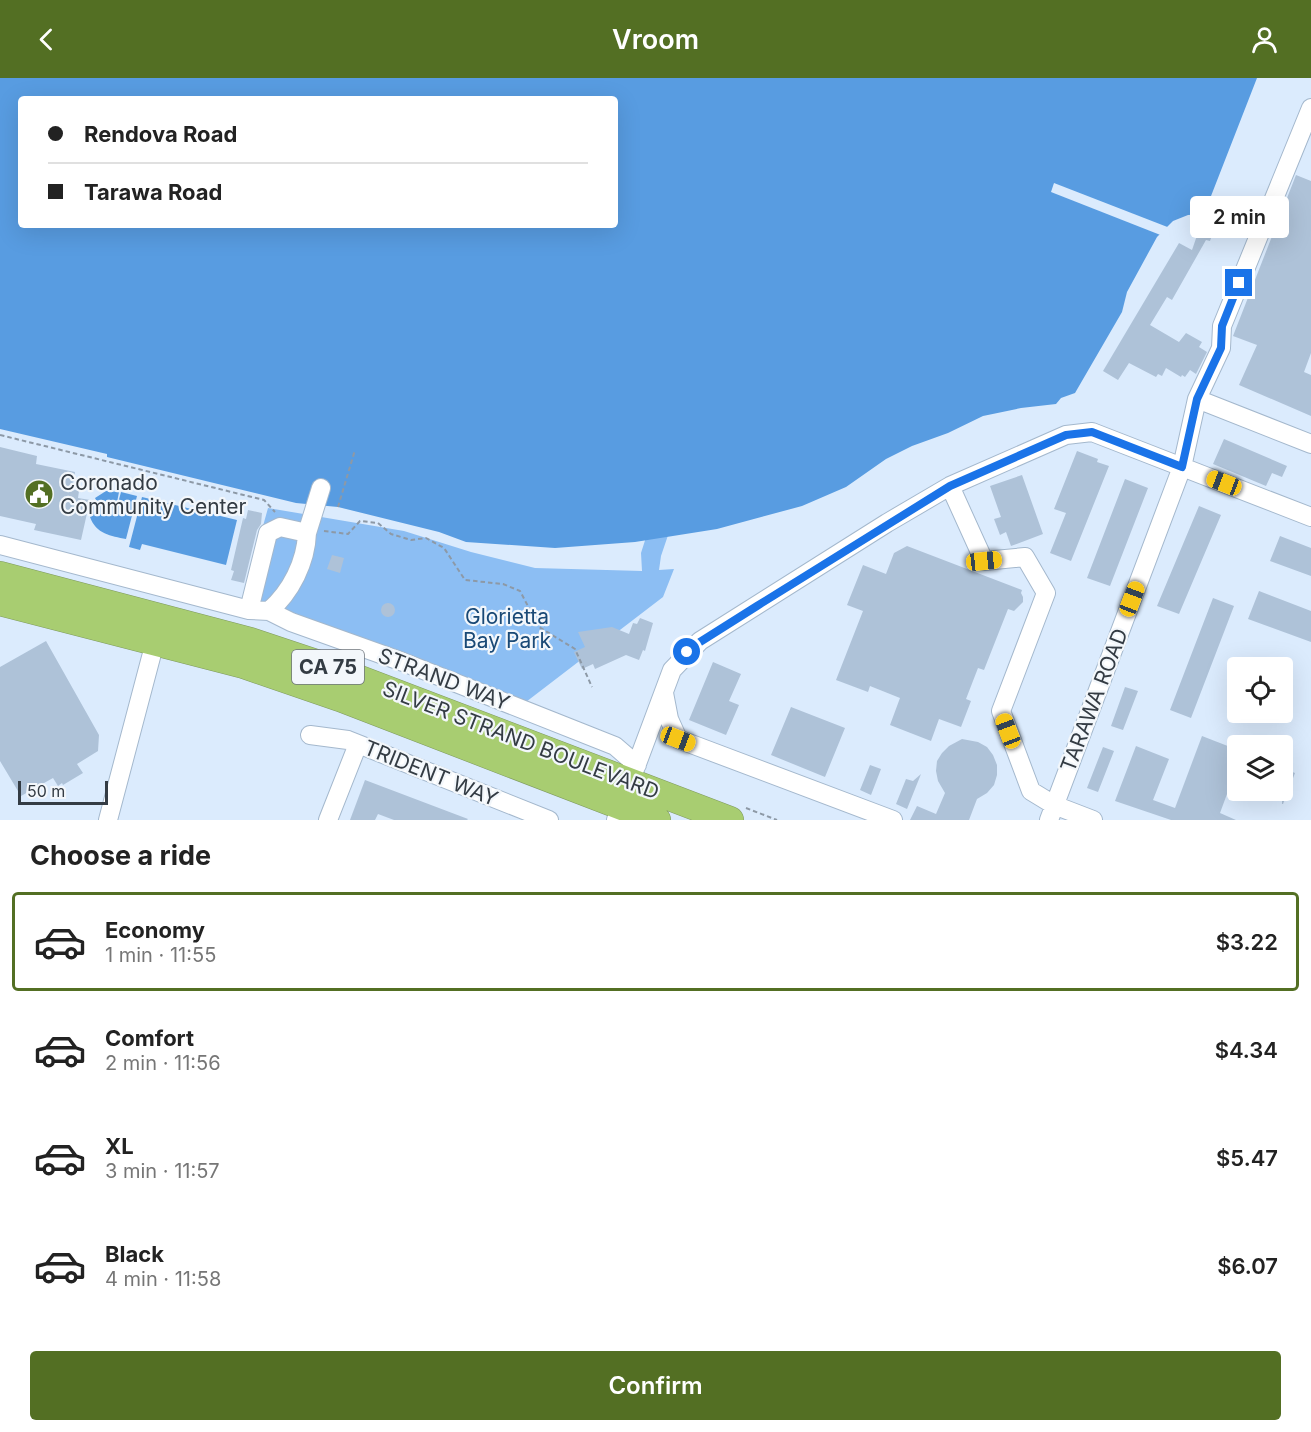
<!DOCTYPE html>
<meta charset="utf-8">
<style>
body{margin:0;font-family:Inter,sans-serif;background:#f2f2f2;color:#222;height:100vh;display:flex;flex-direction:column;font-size:22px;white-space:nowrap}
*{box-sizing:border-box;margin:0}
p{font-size:20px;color:#767676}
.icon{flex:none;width:33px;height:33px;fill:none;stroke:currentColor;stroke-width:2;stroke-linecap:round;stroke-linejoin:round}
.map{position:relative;height:742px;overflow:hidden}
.details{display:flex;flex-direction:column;background:#fff;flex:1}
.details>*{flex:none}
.banner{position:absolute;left:18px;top:18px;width:600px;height:132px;border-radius:6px;box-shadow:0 6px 24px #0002;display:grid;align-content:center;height:132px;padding:0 30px;background:#fff}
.tools{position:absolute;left:1227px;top:579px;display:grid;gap:12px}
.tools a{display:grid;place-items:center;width:66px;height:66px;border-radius:6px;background:#fff;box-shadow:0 6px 24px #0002;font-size:30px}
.scale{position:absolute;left:18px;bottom:15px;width:90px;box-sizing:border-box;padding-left:6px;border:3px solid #343c44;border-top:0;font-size:16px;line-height:21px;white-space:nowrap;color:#343c44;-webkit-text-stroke:4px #f3f7fb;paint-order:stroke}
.end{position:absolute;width:27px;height:27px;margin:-14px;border:8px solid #1a73e8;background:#fff;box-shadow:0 0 0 3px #fff}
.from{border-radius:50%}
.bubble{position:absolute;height:42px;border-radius:6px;background:#fff;box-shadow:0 6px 24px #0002;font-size:20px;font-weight:600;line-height:42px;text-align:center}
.car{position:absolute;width:18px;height:36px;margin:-18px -9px;border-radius:8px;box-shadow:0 0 4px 2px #0007;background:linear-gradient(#f5c518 24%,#345 0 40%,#f5c518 0 76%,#345 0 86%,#f5c518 0)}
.banner b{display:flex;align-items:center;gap:21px;height:57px;font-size:22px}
.banner b+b{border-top:2px solid #e0e0e0}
.banner i{width:15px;height:15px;background:#222}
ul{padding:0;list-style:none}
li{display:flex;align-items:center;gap:18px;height:99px;margin:0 12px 9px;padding:0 18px;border:3px solid transparent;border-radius:6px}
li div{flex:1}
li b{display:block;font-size:22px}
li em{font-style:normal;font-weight:600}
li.active{border-color:#536f23}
li>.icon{width:54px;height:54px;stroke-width:1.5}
h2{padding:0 30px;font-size:27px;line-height:72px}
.cta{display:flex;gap:12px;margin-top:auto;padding:12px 30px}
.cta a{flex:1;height:69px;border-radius:6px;background:#536f23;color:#fff;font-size:24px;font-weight:600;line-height:69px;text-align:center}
header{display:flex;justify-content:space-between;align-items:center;height:78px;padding:0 30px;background:#536f23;color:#fff;font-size:27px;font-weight:600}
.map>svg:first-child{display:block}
.green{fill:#8cbef3}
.water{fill:#589ce1;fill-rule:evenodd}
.pier{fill:#dbebfd}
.building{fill:#aec2d8}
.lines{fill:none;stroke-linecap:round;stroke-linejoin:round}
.minor-casing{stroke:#a4b8cd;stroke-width:20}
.highway-casing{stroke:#7f9a61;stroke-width:28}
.path{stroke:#8d99a6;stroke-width:2;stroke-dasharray:4.5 3;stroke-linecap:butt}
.minor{stroke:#fff;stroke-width:18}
.highway{stroke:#a8cd71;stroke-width:27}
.route{stroke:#1a73e8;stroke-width:8}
.labels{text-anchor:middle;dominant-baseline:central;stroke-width:4.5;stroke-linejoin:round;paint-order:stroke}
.shield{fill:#f3f7fb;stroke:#6d747b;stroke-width:1.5}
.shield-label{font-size:20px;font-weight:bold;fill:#343c44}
.poi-label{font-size:21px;fill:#343c44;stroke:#f3f7fb;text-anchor:start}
.park-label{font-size:21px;fill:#194976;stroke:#f3f7fb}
.street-label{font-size:21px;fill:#343c44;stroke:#f3f7fb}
</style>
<header><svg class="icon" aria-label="back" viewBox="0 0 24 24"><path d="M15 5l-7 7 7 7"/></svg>Vroom<svg class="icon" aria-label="person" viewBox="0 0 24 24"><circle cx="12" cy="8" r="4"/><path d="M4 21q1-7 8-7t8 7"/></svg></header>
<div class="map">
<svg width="1311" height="742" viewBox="0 0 1311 742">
<rect width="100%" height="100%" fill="#dbebfd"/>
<path class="green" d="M665,400l20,7 -24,71 -2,14 15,-1 -11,28 -141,108 -280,-103 26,-94 136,23 67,21 64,16 107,3 -1,-18z"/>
<path class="water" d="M0,0h1257l-53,136 -16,1 -15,6 -16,16 -30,55 -5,20 -47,81 -14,5 -5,6 -35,4 -38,8 -35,17 -36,13 -26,13 -40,28 -44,19 -85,23 -82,13 -80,6 -89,-6 -27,-10 -101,-25 -42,-4 -189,-46v-3l-107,-25zM21,21h594v126h-594z
M106,413l13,1 -5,26 7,-26 16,4 -11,43c-15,-3 -30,-5 -36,-22l2,-1 1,-10 3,-6 -1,-2z
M142,419l95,23 -11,45 -84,-21 -2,6 -11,-3z"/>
<path class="pier" d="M1054,105l116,45 -7,8 -112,-44z"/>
<path class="building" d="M1296,97l15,6v172l-7,19 7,3v41l-72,-31 18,-40 -24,-9z
M1230,118l19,7 -12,32 -19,-7z
M1201,146l13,5 -4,12 -4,-1 -34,60 -5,-3 -17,28 29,17 7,-9 16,9 -3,5 8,5 -11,22 -6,-4 -5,7 -3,-2 -1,2 -15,-9 -4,8 -4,-2 -2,3 -27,-14 -11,17 -15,-9 76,-128 13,7z
M1224,361l63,27 -5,11 -10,-4 -6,13 -53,-22z
M0,369l37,9 -1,8 39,8 -3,17 7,2 -1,7 12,2 -9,40 -47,-10 2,-6 -36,-8z
M1077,373l21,8 -1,3 12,4 -38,95 -21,-8 16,-40 -12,-4z
M1022,397l21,59 -32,12 -5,-14 -6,3 -6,-16 7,-2 -11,-31z
M1125,401l23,9 -38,98 -23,-8z
M1199,428l22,9 -42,99 -22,-8z
M248,432l14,3 -1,11 -4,6 -13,53 -13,-3 3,-9 -3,-1 12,-52 3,1z
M1280,458l31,12v28l-41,-15z
M907,468l115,44 -1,3 2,4v5l-9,9 -6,-2 -24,61 -6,-2 -12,31 5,2 -10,26 -22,-8 -8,22 -41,-16 10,-27 -30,-12 -2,6 -32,-12 27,-69 -16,-6 16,-40 23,9 8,-21z
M332,477l12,3 -4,15 -13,-4z
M1259,513l52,20v31l-63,-23z
M1213,520l21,8 -43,112 -21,-8z
M381 532a7 7 0 1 1 14 0a7 7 0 1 1-14 0Z
M640,540l13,5 -8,28 -2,-1 -4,10 -13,-5 -31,14 -2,-5 -11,5 -8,-17 11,-5 -7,-15 34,-5 17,7 4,-11 4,1z
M46,563l53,94 -1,16 -21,13 6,9 -20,12 -1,-2 -4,3 -5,-8 -32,18 -21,-35v-94z
M713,584l28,12 -12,27 10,4 -13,30 -37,-15z
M1125,609l13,4 -15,39 -12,-4z
M791,629l54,21 -20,49 -54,-22z
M1202,658l36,14v27l-4,-2 -14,38 16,7h-65l-56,-19 21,-55 33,13 -16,41 22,8z
M962,661l16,3 9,5 6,8 4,10v10l-3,10 -7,8 -10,6 -8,21h-59l7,-14 19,8 9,-21 -7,-12 -2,-10 1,-10 5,-8 7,-7z
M1103,669l11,4 -16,41 -11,-4z
M870,687l11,4 -10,26 -11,-5z
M1282,690l13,5 -12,31h-1z
M921,696l-14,35 -11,-5 10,-25 7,2z
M365,702l103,39 -1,1h-73l-16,-6 -3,6h-25z"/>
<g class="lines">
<g class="minor-casing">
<path id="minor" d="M1197,321l114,45
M950,408l34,75 41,-4 21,36 -45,118 30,80 23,14 39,15
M307,455l14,-45
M0,467l249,65 20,1 22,11 112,40 212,84 22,19
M249,532l19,-77 12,-6 27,6c-1,29 -16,59 -38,78
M664,615l5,26 9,20 215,81
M310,657l38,5 201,80
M108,742l47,-178
M328,742l30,-76
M616,742l56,-150 28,-29 187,-118 63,-37 116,-51 26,-3 219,85
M1049,742l133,-353 15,-68 24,-51 1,-22 89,-218"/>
</g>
<g class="highway-casing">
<path id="highway" d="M0,497l250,66 81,27 399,152
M0,524l244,63 96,33 317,122"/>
</g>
<path class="path" d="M0,357l264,65 11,12
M338,429l17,-57
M324,453l24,3 12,-13 18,2 13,11 20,6 15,-2 18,10 21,32 38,4 17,7 19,36 36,22 17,38
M746,730l31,12"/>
<use href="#minor" class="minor"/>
<use href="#highway" class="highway"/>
</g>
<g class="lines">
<path class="route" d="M687,574l13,-10 57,-36 193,-120 116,-51 26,-3 90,35 15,-68 24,-51 1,-22 17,-43"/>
</g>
<defs>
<g id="civic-disc" transform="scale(1.5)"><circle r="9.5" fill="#536f23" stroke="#f3f7fb"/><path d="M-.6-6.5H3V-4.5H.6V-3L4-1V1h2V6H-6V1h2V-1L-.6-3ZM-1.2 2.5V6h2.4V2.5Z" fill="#fff"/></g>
</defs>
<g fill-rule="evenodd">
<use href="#civic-disc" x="39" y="416"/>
</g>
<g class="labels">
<rect class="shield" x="292" y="572" width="72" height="34" rx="4.5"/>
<g class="shield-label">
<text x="328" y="589">CA 75</text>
</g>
<g class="poi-label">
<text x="60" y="404">Coronado<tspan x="60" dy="24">Community Center</tspan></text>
</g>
<g class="park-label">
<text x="507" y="538">Glorietta<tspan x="507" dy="24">Bay Park</tspan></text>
</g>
<g class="street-label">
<text transform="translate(444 601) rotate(21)">STRAND WAY</text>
<text transform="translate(1094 622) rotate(-69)">TARAWA ROAD</text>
<text transform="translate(521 662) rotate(21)">SILVER STRAND BOULEVARD</text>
<text transform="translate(431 695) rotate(22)">TRIDENT WAY</text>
</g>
</g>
</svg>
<div class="tools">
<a><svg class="icon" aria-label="locate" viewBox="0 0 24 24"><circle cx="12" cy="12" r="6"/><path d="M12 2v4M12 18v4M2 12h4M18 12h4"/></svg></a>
<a><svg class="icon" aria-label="layers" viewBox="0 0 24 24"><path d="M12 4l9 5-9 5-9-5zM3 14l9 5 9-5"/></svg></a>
</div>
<div class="scale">50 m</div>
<i class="end from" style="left:687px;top:574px"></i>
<i class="end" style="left:1239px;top:205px"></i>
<div class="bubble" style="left:1190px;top:118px;width:99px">2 min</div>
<i class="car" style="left:1224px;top:405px;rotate:291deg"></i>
<i class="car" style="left:984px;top:483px;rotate:84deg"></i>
<i class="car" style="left:1132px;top:521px;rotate:21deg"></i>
<i class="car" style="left:1008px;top:653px;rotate:339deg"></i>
<i class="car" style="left:678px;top:661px;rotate:111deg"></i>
<div class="banner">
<b><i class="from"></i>Rendova Road</b>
<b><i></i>Tarawa Road</b>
</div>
</div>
<section class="details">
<h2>Choose a ride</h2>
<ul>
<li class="active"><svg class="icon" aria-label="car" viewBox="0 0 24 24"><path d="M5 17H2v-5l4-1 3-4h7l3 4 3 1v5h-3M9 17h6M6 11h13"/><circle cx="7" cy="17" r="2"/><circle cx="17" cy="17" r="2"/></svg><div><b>Economy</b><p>1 min · 11:55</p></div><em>$3.22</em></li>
<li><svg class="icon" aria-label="car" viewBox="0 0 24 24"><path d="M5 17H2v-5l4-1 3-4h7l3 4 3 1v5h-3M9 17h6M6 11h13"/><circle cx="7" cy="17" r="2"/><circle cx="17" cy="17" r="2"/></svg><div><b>Comfort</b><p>2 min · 11:56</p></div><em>$4.34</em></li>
<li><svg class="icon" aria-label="car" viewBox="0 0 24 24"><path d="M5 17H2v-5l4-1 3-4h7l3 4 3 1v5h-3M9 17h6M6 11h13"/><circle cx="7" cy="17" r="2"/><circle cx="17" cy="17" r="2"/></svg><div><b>XL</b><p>3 min · 11:57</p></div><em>$5.47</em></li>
<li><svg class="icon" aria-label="car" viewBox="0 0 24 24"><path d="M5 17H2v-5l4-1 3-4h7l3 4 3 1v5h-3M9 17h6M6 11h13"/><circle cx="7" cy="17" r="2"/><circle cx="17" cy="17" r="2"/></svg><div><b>Black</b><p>4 min · 11:58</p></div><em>$6.07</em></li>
</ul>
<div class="cta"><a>Confirm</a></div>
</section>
